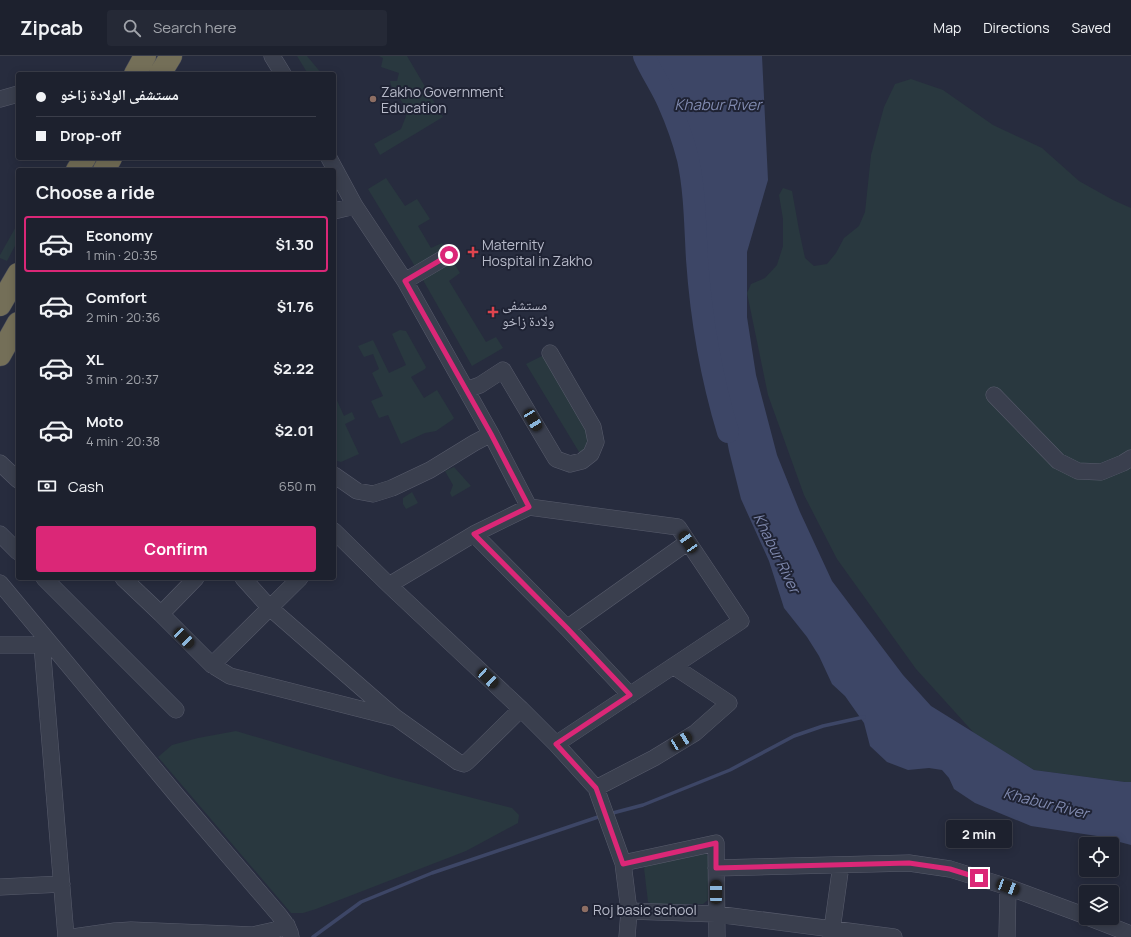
<!DOCTYPE html>
<meta charset="utf-8">
<style>
body{margin:0;font-family:Manrope,"Noto Naskh Arabic",sans-serif;background:#252936;color:#f1f3f6;height:100vh;display:flex;flex-direction:column;font-size:15px;white-space:nowrap}
*{box-sizing:border-box;margin:0}
p{font-size:13px;color:#a0a3aa}
.icon{flex:none;width:22px;height:22px;fill:none;stroke:currentColor;stroke-width:2;stroke-linecap:round;stroke-linejoin:round}
.map{position:relative;flex:1;overflow:hidden}
.side{position:absolute;left:16px;top:112px;width:320px;height:412px;display:flex;flex-direction:column;background:#1d212e;border-radius:4px;box-shadow:0 2px 10px #0003,0 0 0 1px #3b3e4a}
.side>*{flex:none}
.guide{position:absolute;left:16px;top:16px;width:320px;height:88px;border-radius:4px;box-shadow:0 2px 10px #0003,0 0 0 1px #3b3e4a;display:grid;align-content:center;height:88px;padding:0 20px;background:#1d212e}
.buttons{position:absolute;left:1079px;top:781px;display:grid;gap:8px}
.buttons a{display:grid;place-items:center;width:40px;height:40px;border-radius:4px;background:#1d212e;box-shadow:0 2px 10px #0003,0 0 0 1px #3b3e4a;font-size:20px}
.end{position:absolute;width:18px;height:18px;margin:-9px;border:5px solid #db2777;background:#fff;box-shadow:0 0 0 2px #fff}
.from{border-radius:50%}
.bubble{position:absolute;height:28px;border-radius:4px;background:#1d212e;box-shadow:0 2px 10px #0003,0 0 0 1px #3b3e4a;font-size:13px;font-weight:700;line-height:28px;text-align:center}
.car{position:absolute;width:12px;height:24px;margin:-12px -6px;border-radius:5px;box-shadow:0 0 3px 1px #0007;background:linear-gradient(#222 24%,#8ab4d8 0 40%,#222 0 76%,#8ab4d8 0 86%,#222 0)}
.guide b{display:flex;align-items:center;gap:14px;height:38px;font-size:15px}
.guide b+b{border-top:1px solid #3b3e4a}
.guide i{width:10px;height:10px;background:#f1f3f6}
ul{padding:0;list-style:none}
li{display:flex;align-items:center;gap:12px;height:56px;margin:0 8px 6px;padding:0 12px;border:2px solid transparent;border-radius:4px}
li div{flex:1}
li b{display:block;font-size:15px}
li em{font-style:normal;font-weight:700}
li.current{border-color:#db2777}
li>.icon{width:36px;height:36px;stroke-width:1.5}
h2{padding:0 20px;font-size:18px;line-height:48px}
.pay{display:flex;align-items:center;gap:10px;height:44px;padding:0 20px;font-size:15px}
.pay p{margin-inline-start:auto}
.primary-button{display:flex;gap:8px;margin-top:auto;padding:8px 20px}
.primary-button a{flex:1;height:46px;border-radius:4px;background:#db2777;color:#fff;font-size:16px;font-weight:700;line-height:46px;text-align:center}
header{display:flex;align-items:center;gap:24px;box-sizing:border-box;height:56px;padding:0 20px;background:#1d212e;border-bottom:1px solid #3b3e4a}
header strong{font-size:19px}
nav{display:flex;gap:22px;margin-inline-start:auto;font-size:14px}
.search{width:280px;height:36px;background:#252936;display:flex;align-items:center;gap:10px;box-sizing:border-box;padding:0 14px;border-radius:4px;color:#a0a3aa;font-size:15px}
.map>svg:first-child{display:block}
.green{fill:#29383f}
.water{fill:#3d4666}
.lines{fill:none;stroke-linecap:round;stroke-linejoin:round}
.stream{stroke:#3d4666;stroke-width:3.5}
.river{stroke:#3d4666;stroke-width:22}
.minor-casing{stroke:#585c6c;stroke-width:17}
.highway-casing{stroke:#454959;stroke-width:23}
.minor{stroke:#3a3f4e;stroke-width:16}
.highway{stroke:#746f58;stroke-width:22}
.route{stroke:#db2777;stroke-width:5}
.education-dot{fill:#8d6e63;stroke:#1f2334;stroke-width:1.5}
.health-dot{fill:#e0444e;stroke:#1f2334;stroke-width:1.5}
.labels{text-anchor:middle;dominant-baseline:central;stroke-width:4;stroke-linejoin:round;paint-order:stroke}
.poi-label{font-size:14px;fill:#b7bac9;stroke:#1f2334;text-anchor:start}
.water-label{font-size:15px;font-style:italic;fill:#808aaf;stroke:#1f2334}
</style>
<header>
<strong>Zipcab</strong>
<div class="search"><svg class="icon" aria-label="search" viewBox="0 0 24 24"><circle cx="10" cy="10" r="6"/><path d="M15 15l6 6"/></svg>Search here</div>
<nav><a>Map</a><a>Directions</a><a>Saved</a></nav>
</header>
<div class="map">
<svg width="1131" height="881" viewBox="0 0 1131 881">
<rect width="100%" height="100%" fill="#272c3e"/>
<path class="green" d="M297,0h10l15,18h-14z
M379,0h28l36,61 -63,38 -6,-11 27,-15 7,-18 -17,-26 -1,-4h7l2,-8 -18,-6 2,-9z
M911,23l32,11 50,35 49,23 37,33 34,19 18,8v574h-6l-91,-12 -60,-37 -58,-64 -79,-110 -33,-64 -36,-100 -21,-102 4,-9 14,-6 12,-13 6,-19v-27l-4,-24 4,-7 9,3 7,39 6,28 9,8 13,-2 9,-11 8,-15 15,-12 6,-14 6,-57 13,-48 11,-23z
M386,122l19,28 12,-7 13,20 -12,7 13,22 11,-5 18,30 -11,8 37,61 10,-5 7,11 -31,18 -53,-93 -51,-84z
M18,167v17l-11,21 -7,-3v-3z
M400,274l6,1 20,36 -1,2 -14,8 13,21 13,-8 17,28 -2,2 -16,11 -11,2 -24,11 -13,-29 -9,3 -8,-17 12,-5 -11,-23 7,-4 -6,-15 -9,3 -6,-11 15,-6 16,33 17,-8 -14,-31z
M544,299l45,73 2,14 -9,10h-3l-53,-88z
M334,338l10,22 8,-4 3,7 -10,5 14,30 -18,8 -7,-2z
M454,411l17,19 -19,11 -2,-4 3,-8 -8,-14z
M412,436l6,11 -12,6 -3,-5v-6z
M236,675l155,46 121,31 7,7 -1,8 -52,28 -150,58 -13,4h-12l-133,-156 14,-12 26,-7z
M705,796l4,6 -1,42 -5,4h-50l-5,-2 -4,-34 2,-2z"/>
<path class="water" d="M648,0h114l6,124 -21,72v65l9,58 21,80 23,57 32,69 71,94 28,31 103,64 91,12h6v63l-34,-9 -66,-10 -56,-23 -21,-14 -5,-11 -7,-8 -13,-2 -21,2 -21,-8 -17,-16 -6,-23 -19,-27 -13,-12 -13,-28 -12,-19 -23,-29 -15,-47 -28,-62 -12,-48 -16,-85 -5,-74 -12,-90 -15,-67z"/>
<g class="lines">
<path class="stream" d="M609,758l34,-9 87,-35 64,-34 29,-10 41,-9
M313,881l48,-35 71,-29 169,-57"/>
<path class="river" d="M644,0c7,16 17,30 24,46 8,18 15,37 20,57 7,33 7,66 9,100 4,58 14,117 31,173"/>
<g class="minor-casing">
<path id="minor" d="M272,0l11,18
M0,43l18,-5
M329,102l26,48 50,75 86,153 38,73
M334,155l21,-5
M405,225l44,-26
M466,334l14,-5 23,-15 53,89 14,5 12,-3 9,-7 5,-12 -3,-15 -43,-74
M994,339l64,66 20,10 23,1 22,-9 8,-5
M0,407l18,17
M334,419l23,16 16,3 19,-6 38,-18 44,-27 17,-9
M334,475l55,54 132,124 35,35 40,44 27,75 6,48 -2,26
M0,478l18,18
M474,478l93,94
M44,522l132,132
M123,522l38,36 51,51 18,11 162,41
M243,522l27,30 125,109 63,45 6,2 3,-2 54,-53
M0,527l178,214 101,118c5,7 11,13 12,22
M389,529l85,-51 55,-27 149,20 63,94 -185,123
M161,558l35,-36
M0,589h42l6,-4
M42,589l24,292
M212,609l88,-87
M630,639l-63,-67 121,-86
M596,732l58,-30 41,-25 34,-30 -56,-37
M623,807l93,-20 1,94
M716,812l193,-5 41,6 58,18 78,29
M0,831l62,-3
M629,855l87,3 178,23
M1090,862l41,16
M73,881l42,-6 16,-1 122,5 22,-5 12,-5
M831,881l10,-72
M1007,881l1,-50"/>
</g>
<g class="highway-casing">
<path id="highway" d="M135,18l10,-18
M160,18l11,-18
M77,114l8,-12
M104,114l7,-12
M0,249l18,-31
M0,299l18,-32"/>
</g>
<use href="#minor" class="minor"/>
<use href="#highway" class="highway"/>
</g>
<g class="lines">
<path class="route" d="M449,199l-44,26 86,153 38,73 -55,27 93,94 63,67 -74,49 40,44 27,76 93,-21v25l193,-5 41,6 29,9"/>
</g>
<g class="education-dot">
<circle cx="373" cy="43" r="4"/>
<circle cx="585" cy="853" r="4"/>
</g>
<g class="health-dot">
<path d="M471 190h4v4h4v4h-4v4h-4v-4h-4v-4h4z"/>
<path d="M491 250h4v4h4v4h-4v4h-4v-4h-4v-4h4z"/>
</g>
<g class="labels">
<g class="poi-label">
<text x="381" y="35">Zakho Government<tspan x="381" dy="16">Education</tspan></text>
<text x="482" y="188">Maternity<tspan x="482" dy="16">Hospital in Zakho</tspan></text>
<text x="502" y="248">مستشفى<tspan x="502" dy="16">ولادة زاخو</tspan></text>
<text x="593" y="853">Roj basic school</text>
</g>
<g class="water-label">
<text x="718" y="48">Khabur River</text>
<text transform="translate(777 497) rotate(64)">Khabur River</text>
<text transform="translate(1046 747) rotate(14)">Khabur River</text>
</g>
</g>
</svg>
<div class="buttons">
<a><svg class="icon" aria-label="locate" viewBox="0 0 24 24"><circle cx="12" cy="12" r="6"/><path d="M12 2v4M12 18v4M2 12h4M18 12h4"/></svg></a>
<a><svg class="icon" aria-label="layers" viewBox="0 0 24 24"><path d="M12 4l9 5-9 5-9-5zM3 14l9 5 9-5"/></svg></a>
</div>
<i class="end from" style="left:449px;top:199px"></i>
<i class="end" style="left:979px;top:822px"></i>
<div class="bubble" style="left:946px;top:764px;width:66px">2 min</div>
<i class="car" style="left:533px;top:364px;rotate:149deg"></i>
<i class="car" style="left:688px;top:486px;rotate:326deg"></i>
<i class="car" style="left:184px;top:582px;rotate:135deg"></i>
<i class="car" style="left:488px;top:622px;rotate:133deg"></i>
<i class="car" style="left:681px;top:685px;rotate:59deg"></i>
<i class="car" style="left:1008px;top:831px;rotate:111deg"></i>
<i class="car" style="left:716px;top:836px;rotate:0deg"></i>
<div class="guide">
<b><i class="from"></i>مستشفى الولادة زاخو</b>
<b><i></i>Drop-off</b>
</div>
<section class="side">
<h2>Choose a ride</h2>
<ul>
<li class="current"><svg class="icon" aria-label="car" viewBox="0 0 24 24"><path d="M5 17H2v-5l4-1 3-4h7l3 4 3 1v5h-3M9 17h6M6 11h13"/><circle cx="7" cy="17" r="2"/><circle cx="17" cy="17" r="2"/></svg><div><b>Economy</b><p>1 min · 20:35</p></div><em>$1.30</em></li>
<li><svg class="icon" aria-label="car" viewBox="0 0 24 24"><path d="M5 17H2v-5l4-1 3-4h7l3 4 3 1v5h-3M9 17h6M6 11h13"/><circle cx="7" cy="17" r="2"/><circle cx="17" cy="17" r="2"/></svg><div><b>Comfort</b><p>2 min · 20:36</p></div><em>$1.76</em></li>
<li><svg class="icon" aria-label="car" viewBox="0 0 24 24"><path d="M5 17H2v-5l4-1 3-4h7l3 4 3 1v5h-3M9 17h6M6 11h13"/><circle cx="7" cy="17" r="2"/><circle cx="17" cy="17" r="2"/></svg><div><b>XL</b><p>3 min · 20:37</p></div><em>$2.22</em></li>
<li><svg class="icon" aria-label="car" viewBox="0 0 24 24"><path d="M5 17H2v-5l4-1 3-4h7l3 4 3 1v5h-3M9 17h6M6 11h13"/><circle cx="7" cy="17" r="2"/><circle cx="17" cy="17" r="2"/></svg><div><b>Moto</b><p>4 min · 20:38</p></div><em>$2.01</em></li>
</ul>
<div class="pay"><svg class="icon" aria-label="cash" viewBox="0 0 24 24"><path d="M3 7h18v10H3z"/><circle cx="12" cy="12" r="2"/></svg>Cash<p>650 m</p></div>
<div class="primary-button"><a>Confirm</a></div>
</section>
</div>
